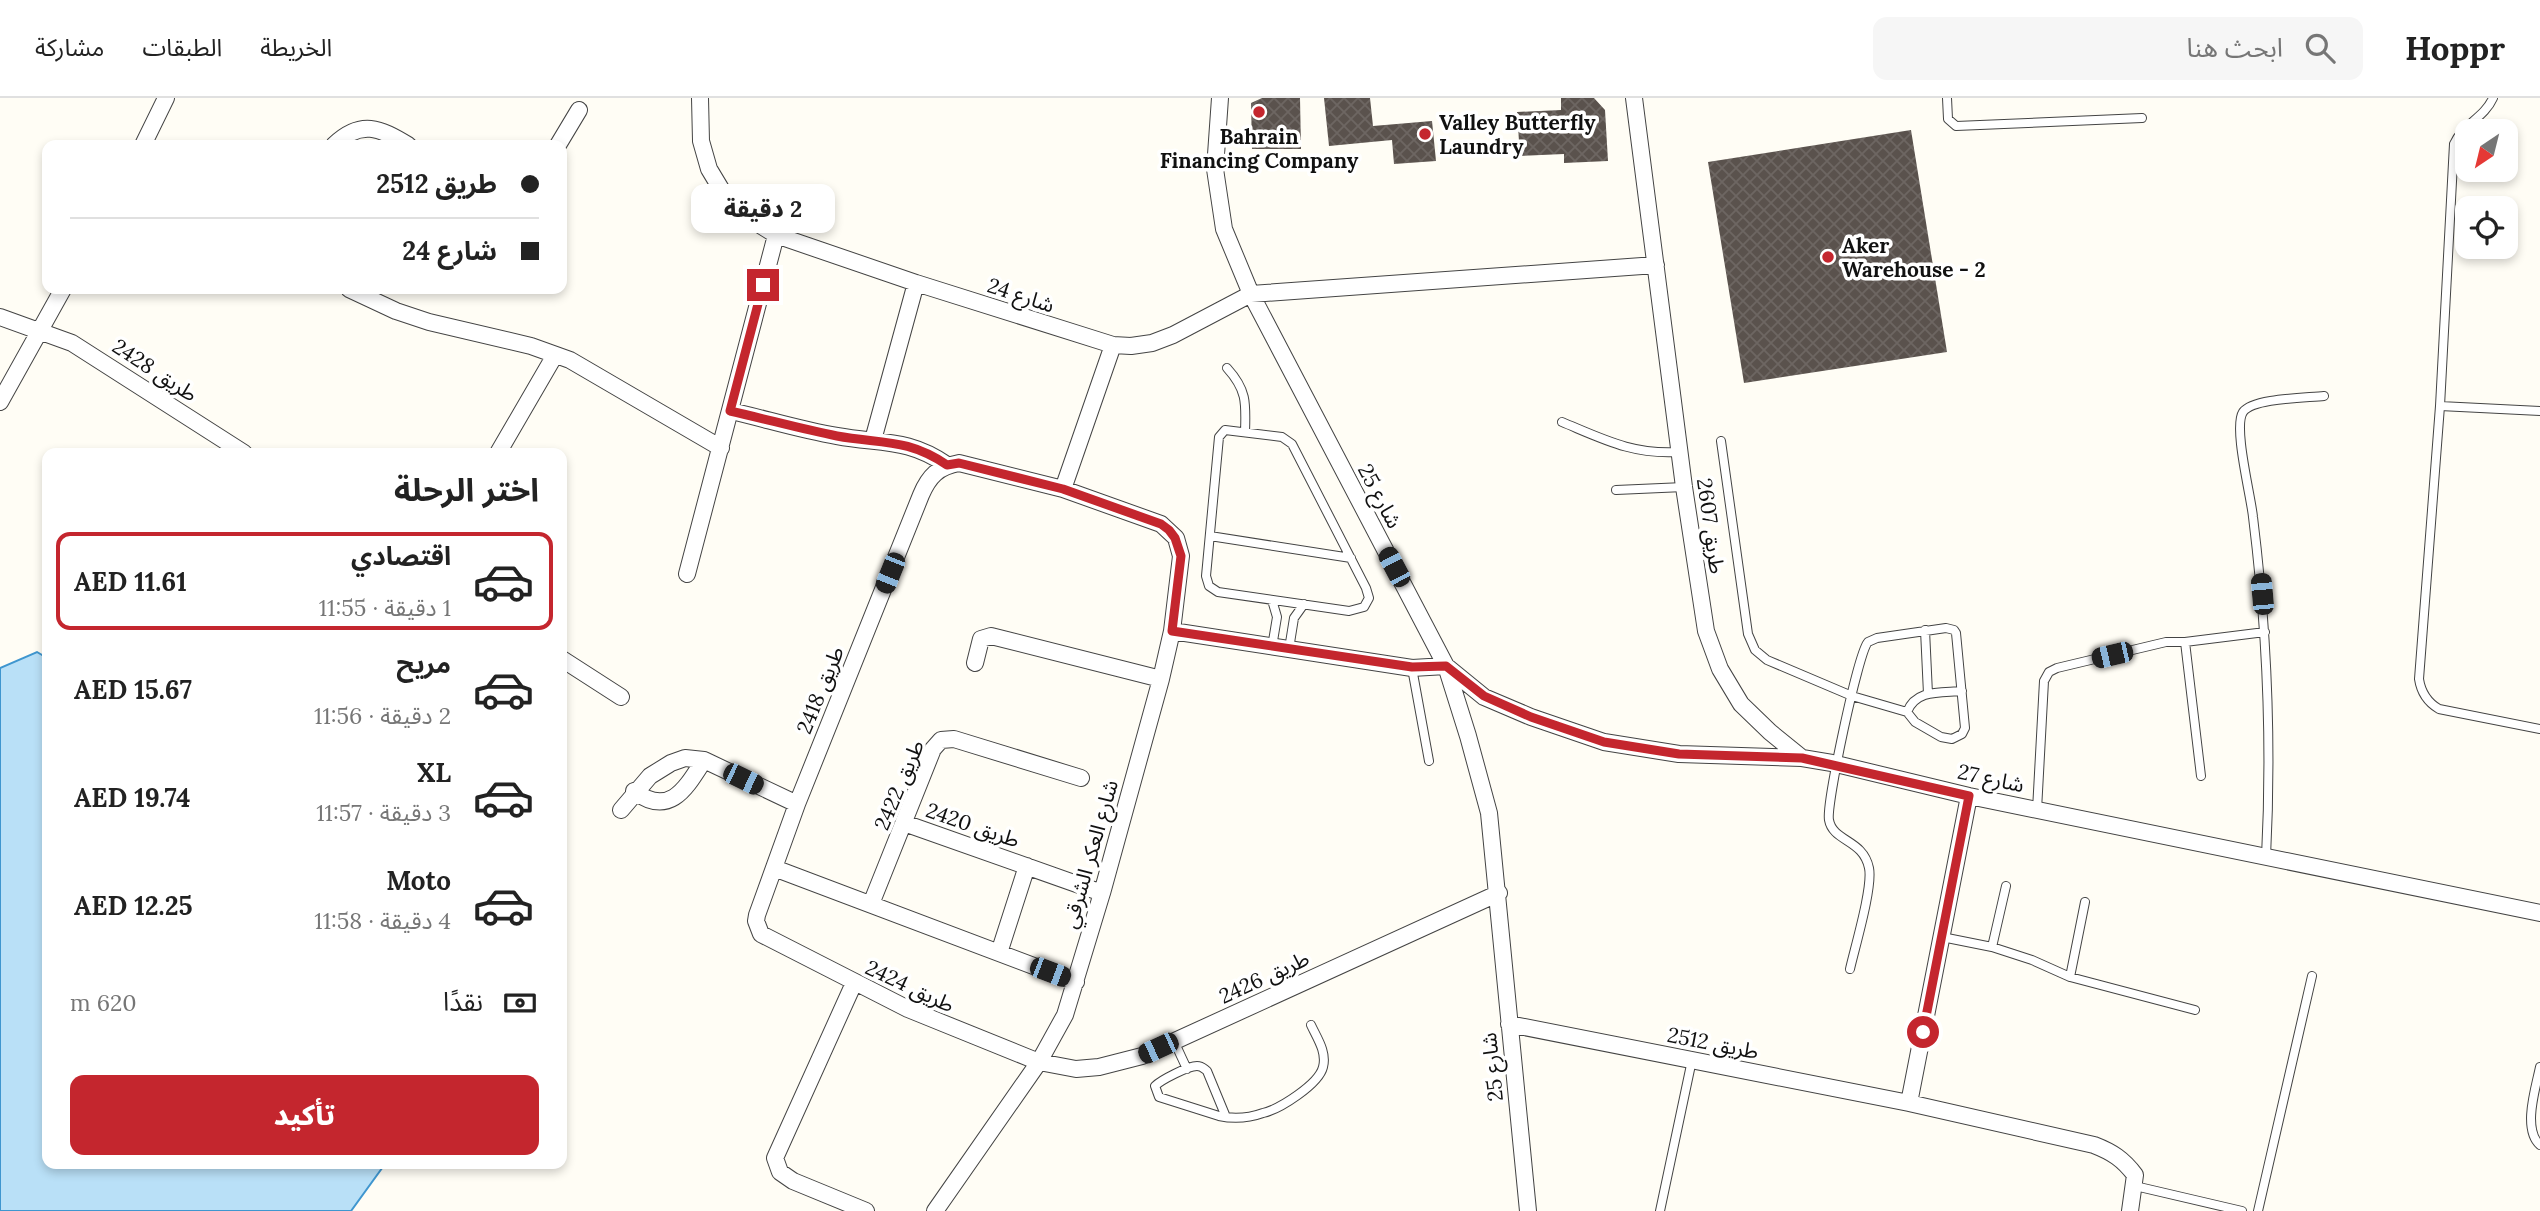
<!DOCTYPE html>
<html lang="ar">
<meta charset="utf-8">
<style>
body{margin:0;font-family:Lora,"Noto Sans Arabic",serif;background:#f6f6f6;color:#222;direction:rtl;height:100vh;display:flex;flex-direction:column;font-size:26px;white-space:nowrap}
*{box-sizing:border-box;margin:0}
p{font-size:23px;color:#767676}
.icon{flex:none;width:38px;height:38px;fill:none;stroke:currentColor;stroke-width:2;stroke-linecap:round;stroke-linejoin:round}
.map{position:relative;flex:1;overflow:hidden;direction:ltr}
.drawer{position:absolute;left:42px;top:350px;width:525px;height:721px;display:flex;flex-direction:column;background:#fff;border-radius:14px;box-shadow:0 4px 10px #0003;direction:rtl}
.drawer>*{flex:none}
.guide{position:absolute;left:42px;top:42px;width:525px;height:154px;border-radius:14px;box-shadow:0 4px 10px #0003;direction:rtl;display:grid;align-content:center;height:154px;padding:0 28px;background:#fff}
.needle{width:46px;rotate:215deg}
.tools{position:absolute;left:2455px;top:21px;display:grid;gap:14px}
.tools a{display:grid;place-items:center;width:63px;height:63px;border-radius:14px;background:#fff;box-shadow:0 4px 10px #0003;font-size:35px}
.end{position:absolute;width:32px;height:32px;margin:-16px;border:9px solid #c4262e;background:#fff;box-shadow:0 0 0 4px #fff}
.from{border-radius:50%}
.bubble{position:absolute;height:49px;border-radius:14px;background:#fff;box-shadow:0 4px 10px #0003;font-size:23px;font-weight:800;line-height:49px;text-align:center;direction:rtl}
.car{position:absolute;width:21px;height:42px;margin:-21px -10px;border-radius:9px;box-shadow:0 0 5px 2px #0007;background:linear-gradient(#222 24%,#8ab4d8 0 40%,#222 0 76%,#8ab4d8 0 86%,#222 0)}
.guide b{display:flex;align-items:center;gap:24px;height:66px;font-size:26px}
.guide b+b{border-top:2px solid #e0e0e0}
.guide i{width:18px;height:18px;background:#222}
ul{padding:0;list-style:none}
li{display:flex;align-items:center;gap:21px;height:98px;margin:0 14px 10px;padding:0 14px;border:4px solid transparent;border-radius:14px}
li div{flex:1}
li b{display:block;font-size:26px}
li em{font-style:normal;font-weight:800}
li.selected{border-color:#c4262e}
li>.icon{width:63px;height:63px;stroke-width:1.5}
h2{padding:0 28px;font-size:32px;line-height:84px}
.pay{display:flex;align-items:center;gap:18px;height:77px;padding:0 28px;font-size:26px}
.pay p{margin-inline-start:auto}
.action{display:flex;gap:14px;margin-top:auto;padding:14px 28px}
.action a{flex:1;height:80px;border-radius:14px;background:#c4262e;color:#fff;font-size:28px;font-weight:800;line-height:80px;text-align:center}
header{display:flex;align-items:center;gap:42px;box-sizing:border-box;height:98px;padding:0 35px;background:#fff;border-bottom:2px solid #e0e0e0}
header strong{font-size:33px}
nav{display:flex;gap:38px;margin-inline-start:auto;font-size:24px}
.search{width:490px;height:63px;background:#f6f6f6;display:flex;align-items:center;gap:18px;box-sizing:border-box;padding:0 24px;border-radius:14px;color:#767676;font-size:26px}
.map>svg:first-child{display:block}
.water{fill:#b9e0f7;stroke:#3f96cf;stroke-width:2}
.building{fill:url(#building-cross-hatch)}
.lines{fill:none;stroke-linecap:round;stroke-linejoin:round}
.service-casing{stroke:#444;stroke-width:10}
.minor-casing{stroke:#444;stroke-width:18}
.service{stroke:#fff;stroke-width:8}
.minor{stroke:#fff;stroke-width:16}
.route{stroke:#c4262e;stroke-width:9}
.poi-dot{fill:#c4262e;stroke:#fff;stroke-width:2.5}
.labels{text-anchor:middle;dominant-baseline:central;stroke-width:7;stroke-linejoin:round;paint-order:stroke}
.poi-label{font-size:21px;font-weight:bold;fill:#111;stroke:#fff;text-anchor:start}
.street-label{font-size:21px;fill:#111;stroke:#fff}
</style>
<header>
<strong>Hoppr</strong>
<div class="search"><svg class="icon" aria-label="search" viewBox="0 0 24 24"><circle cx="10" cy="10" r="6"/><path d="M15 15l6 6"/></svg>ابحث هنا</div>
<nav><a>الخريطة</a><a>الطبقات</a><a>مشاركة</a></nav>
</header>
<div class="map">
<svg width="2540" height="1113" viewBox="0 0 2540 1113">
<defs>
<pattern id="building-cross-hatch" width="8" height="8" patternUnits="userSpaceOnUse" patternTransform="scale(1.75)"><rect width="8" height="8" fill="#5a524d"/><path d="M0 0l8 8M0 8l8-8" fill="none" stroke="#6d6662"/></pattern>
</defs>
<rect width="100%" height="100%" fill="#fffdf5"/>
<path class="water" d="M37,554l10,6v506h338l-34,47h-351v-543z"/>
<path class="building" d="M1262,0h38l1,51h-49l-1,-46z
M1324,0h46l3,28 59,-5 4,40 -42,3 -2,-24 -63,6z
M1561,0h33l11,12 3,51 -44,2v-9l-44,2 -3,-44 44,-2z
M1911,32l36,222 -203,31 -36,-221z"/>
<g class="lines">
<g class="service-casing">
<path id="service" d="M1947,0l1,21 8,7 186,-8
M2493,0c-9,20 -30,26 -39,46l-14,262 -21,273c2,13 8,23 20,30l101,20
M1227,270c20,22 19,35 18,64
M2440,308l100,5
M1562,324c41,17 71,33 117,30
M1225,332l57,7 10,7 74,144 3,10 -5,9 -15,4 -131,-19 -9,-6 -3,-10 13,-139z
M1721,343l27,193 7,16 12,10 85,36 55,16 8,10 26,15 11,2 10,-5 3,-6 -9,-95 -2,-3 -8,-2 -69,10 -9,4c-10,11 -42,163 -39,178 4,22 34,19 40,48 4,19 -14,79 -19,101
M1616,392l68,-3
M1210,438l141,22
M1272,502l5,17 -5,30
M1925,532l3,64
M2185,544l80,-10
M1289,551l5,-31 10,-14
M1412,570l17,93
M1907,614c9,-23 34,-19 55,-21
M2037,712l7,-129 5,-9 8,-4 109,-26h19l16,134
M2266,759c6,-115 1,-227 -13,-340 -2,-21 -20,-90 -10,-105 10,-14 63,-14 81,-16
M1942,839l50,10 40,13 38,17 125,33
M1992,849l14,-61
M2070,879l15,-75
M1174,943l13,28
M2540,969c-4,20 -18,62 0,78
M1226,1019l-19,-46c-4,-3 -5,-5 -10,-5 -9,0 -36,14 -42,20l4,11 60,19c14,3 30,2 44,-3 17,-4 56,-29 60,-46 4,-15 -6,-29 -12,-42
M2135,1088l107,25
M1660,1113l32,-151
M2258,1113l54,-235"/>
</g>
<g class="minor-casing">
<path id="minor" d="M700,0l1,43 8,28 15,25 20,21 32,20 140,48 197,62 18,1 21,-3 21,-8 78,-41 405,-29
M1220,0l-5,71 9,60 27,65 195,372 22,70 21,77 39,398
M1634,0l50,389 22,144 14,38 21,35 29,28 32,26
M143,47l23,-47
M334,47c27,-26 46,-17 74,0
M558,47l21,-35
M349,191l47,22 33,11 102,24 39,14 151,88
M0,219l72,26 172,110
M0,304l63,-113
M731,313c35,8 70,19 106,25 44,8 71,2 110,29
M873,342l43,-157
M498,355l57,-98
M1063,391l50,-144
M687,476l89,-339
M1172,533l240,37 34,-2 38,31 47,20 73,25 75,12 123,4 30,5 137,33 571,117
M562,561l59,38
M975,565l6,-24 10,-3 170,43
M634,693c36,27 52,-3 70,-31
M621,712l29,-34 21,-13 14,-5 19,2 93,44
M904,725l198,70
M774,770l302,114
M871,806l62,-155 8,-9 13,-1 127,39
M999,855l28,-87
M854,885l-79,175 5,14 13,9 73,30
M1509,926l400,79 185,42c18,7 29,14 41,30l-5,36
M1909,1005l60,-307
M935,1113l104,-149 26,-47 37,-122 59,-214 11,-48 9,-75 -5,-18 -15,-14 -98,-35 -104,-26c-21,4 -30,13 -38,32l-124,309 -40,111 -1,6 5,13 147,75 131,53 37,7 23,-2 43,-11 357,-163"/>
</g>
<use href="#service" class="service"/>
<use href="#minor" class="minor"/>
</g>
<g class="lines">
<path class="route" d="M763,187l-33,126c36,8 71,18 107,25 44,8 70,2 110,29l12,-2 104,26 98,35 8,6 6,8 6,18 -9,75 240,36 34,-1 38,30 47,21 73,25 75,12 123,4 167,38 -46,236"/>
</g>
<g class="poi-dot">
<circle cx="1259" cy="14" r="7"/>
<circle cx="1425" cy="36" r="7"/>
<circle cx="1828" cy="159" r="7"/>
</g>
<g class="labels">
<g class="poi-label">
<text x="1439" y="24">Valley Butterfly<tspan x="1439" dy="24">Laundry</tspan></text>
<text x="1259" y="38" text-anchor="middle">Bahrain<tspan x="1259" dy="24">Financing Company</tspan></text>
<text x="1842" y="147">Aker<tspan x="1842" dy="24">Warehouse - 2</tspan></text>
</g>
<g class="street-label">
<text transform="translate(1021 197) rotate(18)">شارع 24</text>
<text transform="translate(155 272) rotate(33)">طريق 2428</text>
<text transform="translate(1380 398) rotate(62)">شارع 25</text>
<text transform="translate(1711 428) rotate(82)">طريق 2607</text>
<text transform="translate(820 592) rotate(-68)">طريق 2418</text>
<text transform="translate(1991 680) rotate(12)">شارع 27</text>
<text transform="translate(899 687) rotate(-67)">طريق 2422</text>
<text transform="translate(973 727) rotate(19)">طريق 2420</text>
<text transform="translate(1090 756) rotate(-74)">شارع العكر الشرقي</text>
<text transform="translate(1264 879) rotate(-25)">طريق 2426</text>
<text transform="translate(910 888) rotate(25)">طريق 2424</text>
<text transform="translate(1713 945) rotate(11)">طريق 2512</text>
<text transform="translate(1492 969) rotate(-96)">شارع 25</text>
</g>
</g>
</svg>
<div class="tools">
<a><svg class="needle" viewBox="-14 -14 28 28"><path d="M0-13l5 13h-10z" fill="#e53935"/><path d="M0 13l5-13h-10z" fill="#767676"/></svg></a>
<a><svg class="icon" aria-label="locate" viewBox="0 0 24 24"><circle cx="12" cy="12" r="6"/><path d="M12 2v4M12 18v4M2 12h4M18 12h4"/></svg></a>
</div>
<i class="end from" style="left:1923px;top:934px"></i>
<i class="end" style="left:763px;top:187px"></i>
<div class="bubble" style="left:691px;top:86px;width:144px">2 دقيقة</div>
<i class="car" style="left:1394px;top:469px;rotate:332deg"></i>
<i class="car" style="left:890px;top:475px;rotate:202deg"></i>
<i class="car" style="left:2262px;top:496px;rotate:355deg"></i>
<i class="car" style="left:2112px;top:557px;rotate:257deg"></i>
<i class="car" style="left:743px;top:681px;rotate:116deg"></i>
<i class="car" style="left:1050px;top:874px;rotate:111deg"></i>
<i class="car" style="left:1158px;top:950px;rotate:245deg"></i>
<div class="guide">
<b><i class="from"></i>طريق 2512</b>
<b><i></i>شارع 24</b>
</div>
<section class="drawer">
<h2>اختر الرحلة</h2>
<ul>
<li class="selected"><svg class="icon" aria-label="car" viewBox="0 0 24 24"><path d="M5 17H2v-5l4-1 3-4h7l3 4 3 1v5h-3M9 17h6M6 11h13"/><circle cx="7" cy="17" r="2"/><circle cx="17" cy="17" r="2"/></svg><div><b>اقتصادي</b><p>1 دقيقة · 11:55</p></div><em>AED 11.61</em></li>
<li><svg class="icon" aria-label="car" viewBox="0 0 24 24"><path d="M5 17H2v-5l4-1 3-4h7l3 4 3 1v5h-3M9 17h6M6 11h13"/><circle cx="7" cy="17" r="2"/><circle cx="17" cy="17" r="2"/></svg><div><b>مريح</b><p>2 دقيقة · 11:56</p></div><em>AED 15.67</em></li>
<li><svg class="icon" aria-label="car" viewBox="0 0 24 24"><path d="M5 17H2v-5l4-1 3-4h7l3 4 3 1v5h-3M9 17h6M6 11h13"/><circle cx="7" cy="17" r="2"/><circle cx="17" cy="17" r="2"/></svg><div><b>XL</b><p>3 دقيقة · 11:57</p></div><em>AED 19.74</em></li>
<li><svg class="icon" aria-label="car" viewBox="0 0 24 24"><path d="M5 17H2v-5l4-1 3-4h7l3 4 3 1v5h-3M9 17h6M6 11h13"/><circle cx="7" cy="17" r="2"/><circle cx="17" cy="17" r="2"/></svg><div><b>Moto</b><p>4 دقيقة · 11:58</p></div><em>AED 12.25</em></li>
</ul>
<div class="pay"><svg class="icon" aria-label="cash" viewBox="0 0 24 24"><path d="M3 7h18v10H3z"/><circle cx="12" cy="12" r="2"/></svg>نقدًا<p>620 m</p></div>
<div class="action"><a>تأكيد</a></div>
</section>
</div>
